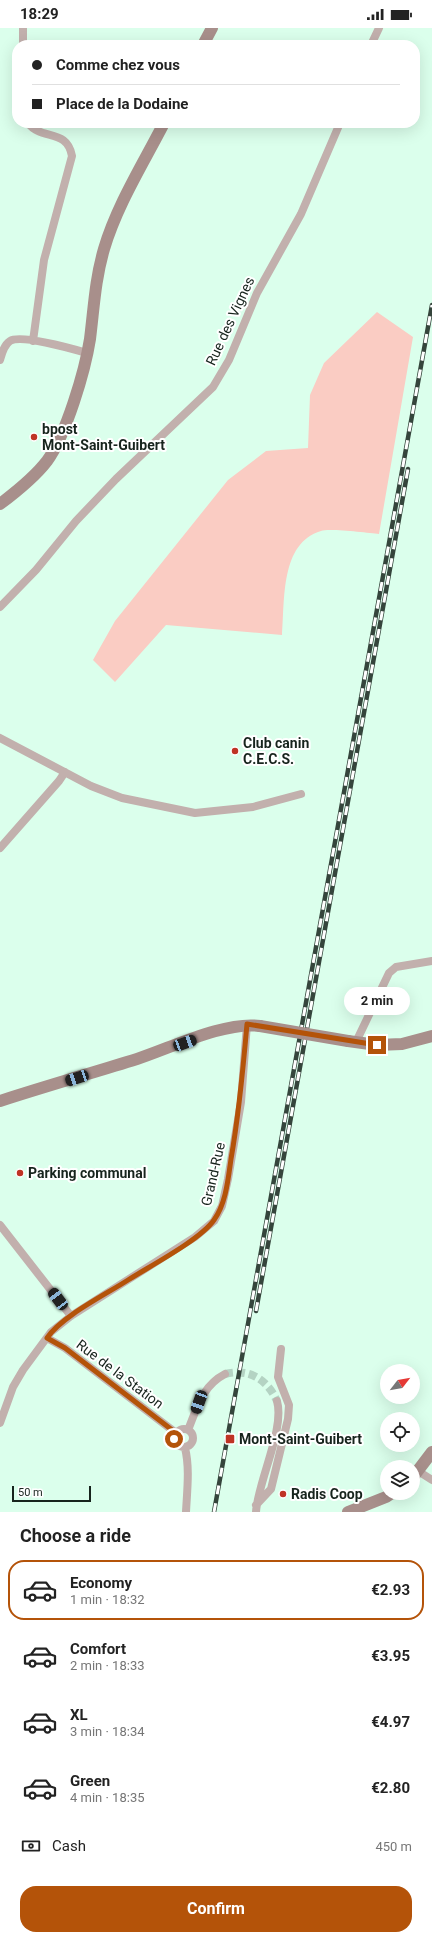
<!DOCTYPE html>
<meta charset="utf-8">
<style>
body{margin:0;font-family:Roboto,sans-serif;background:#f2f2f2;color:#222;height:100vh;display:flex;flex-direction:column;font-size:15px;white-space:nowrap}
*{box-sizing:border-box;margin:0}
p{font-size:13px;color:#767676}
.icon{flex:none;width:22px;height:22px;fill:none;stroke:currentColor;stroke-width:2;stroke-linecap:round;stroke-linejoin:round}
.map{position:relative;height:1484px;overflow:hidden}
.details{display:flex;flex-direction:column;background:#fff;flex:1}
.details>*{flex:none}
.top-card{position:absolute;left:12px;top:12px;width:408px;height:88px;border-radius:16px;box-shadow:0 4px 16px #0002;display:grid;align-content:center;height:88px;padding:0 20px;background:#fff}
.needle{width:26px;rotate:59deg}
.fabs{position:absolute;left:380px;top:1336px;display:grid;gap:8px}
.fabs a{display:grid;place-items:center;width:40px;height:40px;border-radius:50%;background:#fff;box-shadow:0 4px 16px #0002;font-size:20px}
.scale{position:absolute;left:12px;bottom:10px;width:79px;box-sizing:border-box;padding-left:4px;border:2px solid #17241d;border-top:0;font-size:11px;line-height:14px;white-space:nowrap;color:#17241d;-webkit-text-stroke:3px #fff;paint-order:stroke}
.end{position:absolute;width:18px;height:18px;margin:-9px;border:5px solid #b45309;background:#fff;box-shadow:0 0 0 2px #fff}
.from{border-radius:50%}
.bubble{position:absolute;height:28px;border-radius:14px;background:#fff;box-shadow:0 4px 16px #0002;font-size:13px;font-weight:700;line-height:28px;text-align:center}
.car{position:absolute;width:12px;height:24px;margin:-12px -6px;border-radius:5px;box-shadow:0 0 3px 1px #0007;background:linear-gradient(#222 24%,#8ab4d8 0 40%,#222 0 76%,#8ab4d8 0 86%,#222 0)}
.top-card b{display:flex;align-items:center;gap:14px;height:38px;font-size:15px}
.top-card b+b{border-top:1px solid #e0e0e0}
.top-card i{width:10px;height:10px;background:#222}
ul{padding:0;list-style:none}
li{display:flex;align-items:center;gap:12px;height:60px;margin:0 8px 6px;padding:0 12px;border:2px solid transparent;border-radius:16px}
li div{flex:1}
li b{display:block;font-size:15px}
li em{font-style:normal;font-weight:700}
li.active{border-color:#b45309}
li>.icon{width:36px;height:36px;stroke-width:1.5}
h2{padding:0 20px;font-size:18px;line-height:48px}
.pay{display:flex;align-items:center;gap:10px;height:44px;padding:0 20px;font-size:15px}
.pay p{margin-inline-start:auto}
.button{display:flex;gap:8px;margin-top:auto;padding:8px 20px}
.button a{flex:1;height:46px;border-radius:16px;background:#b45309;color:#fff;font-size:16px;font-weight:700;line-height:46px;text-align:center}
.status{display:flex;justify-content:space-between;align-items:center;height:28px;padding:0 20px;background:#fff;direction:ltr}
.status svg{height:11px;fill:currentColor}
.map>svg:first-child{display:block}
.green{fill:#faccc3}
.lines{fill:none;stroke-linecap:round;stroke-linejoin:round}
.street-tunnel{stroke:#b4d3c3;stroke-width:8;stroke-dasharray:8 4;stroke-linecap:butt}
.street{stroke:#c2b0ad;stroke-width:8}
.secondary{stroke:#a88f8b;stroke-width:12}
.rail-casing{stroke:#35453c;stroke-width:4.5}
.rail{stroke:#fff;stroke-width:3;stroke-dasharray:9;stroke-linecap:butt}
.secondary-bridge{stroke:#a88f8b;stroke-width:12}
.route{stroke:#b45309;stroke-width:5}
.poi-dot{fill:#bf3324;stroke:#fff;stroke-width:1.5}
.labels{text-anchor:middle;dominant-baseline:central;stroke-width:4;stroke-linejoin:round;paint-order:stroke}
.street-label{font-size:14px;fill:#17241d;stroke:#fff}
.poi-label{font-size:14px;font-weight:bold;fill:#17241d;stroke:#fff;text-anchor:start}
</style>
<div class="status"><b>18:29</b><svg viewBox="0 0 49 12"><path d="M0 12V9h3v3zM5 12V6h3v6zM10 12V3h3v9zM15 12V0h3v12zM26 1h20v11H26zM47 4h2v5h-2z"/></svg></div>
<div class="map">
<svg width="432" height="1484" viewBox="0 0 432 1484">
<rect width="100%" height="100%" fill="#dbffec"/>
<path class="green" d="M377,284l36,25 -34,197c-11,-1 -50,-6 -58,-3 -41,12 -36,69 -39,104l-116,-10 -51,57 -22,-22 22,-39 113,-141 38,-29 42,-3 2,-53 14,-32z"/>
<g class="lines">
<path class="street-tunnel" d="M225,1346c24,-6 42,5 52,27"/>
<path class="street" d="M23,0v17
M371,17l8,-17
M28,95c13,18 39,5 44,33l-28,104 -11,81
M0,332c2,-7 4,-15 10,-19 11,-7 63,8 77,12
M0,579l36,-37 40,-49 40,-42 97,-92 16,-27 28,-67 44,-79 39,-91
M0,710l91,48 31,12 73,15 58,-6 48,-13
M0,820l59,-67 6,-9
M356,1014l33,-69 7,-6 36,-6
M0,1197l71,91
M47,1310l18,10 111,85
M0,1395l13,-36 10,-17 28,-38 20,-16 124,-79 19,-16 8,-15 6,-27 13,-77 6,-78
M175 1410a9 9 0 1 1 18 0a9 9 0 1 1-18 0Z
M188,1402c9,-22 14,-44 37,-56
M185,1420c5,20 2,43 1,64
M418,1443l14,9
M256,1477l15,-16 17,-70 1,-14 -11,-28 3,-28
M256,1484c2,-31 29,-83 21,-111"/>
<path class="secondary" d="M203,17l9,-17
M0,476c16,-12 34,-26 47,-43 19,-26 38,-90 43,-122 4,-32 5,-59 14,-90 13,-44 39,-85 60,-126
M348,1013l29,4 25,-1 30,-8
M0,1073c46,-15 92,-28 137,-42 36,-12 88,-38 123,-33
M413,1449l19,-25
M348,1484l38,-15 6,-4"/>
<g class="rail-casing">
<path id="rail" d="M256,1283l152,-842
M214,1484l218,-1207"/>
</g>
<use href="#rail" class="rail"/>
<path class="secondary-bridge" d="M260,998l88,15"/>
</g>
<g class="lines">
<path class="route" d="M174,1411l2,-6 -111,-85 -18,-10c15,-22 58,-43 81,-58 22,-14 72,-40 86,-60 12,-17 14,-40 17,-61 8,-45 12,-89 16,-135l130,21"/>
</g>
<g class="poi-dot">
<circle cx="34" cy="409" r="4"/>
<circle cx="235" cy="723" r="4"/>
<circle cx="20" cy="1145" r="4"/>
<rect x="225" y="1406" width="10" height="10" rx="2"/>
<circle cx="283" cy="1466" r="4"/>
</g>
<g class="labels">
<g class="street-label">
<text transform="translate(230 293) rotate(-65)">Rue des Vignes</text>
<text transform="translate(213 1146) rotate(-77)">Grand-Rue</text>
<text transform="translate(120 1346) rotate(37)">Rue de la Station</text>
</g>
<g class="poi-label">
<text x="42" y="401">bpost<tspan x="42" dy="16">Mont-Saint-Guibert</tspan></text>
<text x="243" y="715">Club canin<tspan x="243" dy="16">C.E.C.S.</tspan></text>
<text x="28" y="1145">Parking communal</text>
<text x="239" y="1411">Mont-Saint-Guibert</text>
<text x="291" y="1466">Radis Coop</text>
</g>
</g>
</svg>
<div class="fabs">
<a><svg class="needle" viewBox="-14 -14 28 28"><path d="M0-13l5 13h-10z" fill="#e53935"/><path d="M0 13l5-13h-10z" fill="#767676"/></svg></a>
<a><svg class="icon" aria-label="locate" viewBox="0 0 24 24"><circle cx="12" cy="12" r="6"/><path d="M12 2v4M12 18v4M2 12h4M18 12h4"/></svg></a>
<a><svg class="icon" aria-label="layers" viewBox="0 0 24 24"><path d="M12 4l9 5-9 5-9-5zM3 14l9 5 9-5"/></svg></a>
</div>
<div class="scale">50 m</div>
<i class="end from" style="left:174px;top:1411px"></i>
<i class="end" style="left:377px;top:1017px"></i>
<div class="bubble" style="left:344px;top:959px;width:66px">2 min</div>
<i class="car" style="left:185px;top:1015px;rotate:70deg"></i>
<i class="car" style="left:77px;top:1050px;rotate:252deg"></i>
<i class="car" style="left:58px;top:1271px;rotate:323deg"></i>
<i class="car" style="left:199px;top:1374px;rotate:200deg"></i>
<div class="top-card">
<b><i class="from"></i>Comme chez vous</b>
<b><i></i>Place de la Dodaine</b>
</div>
</div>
<section class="details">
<h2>Choose a ride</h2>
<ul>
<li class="active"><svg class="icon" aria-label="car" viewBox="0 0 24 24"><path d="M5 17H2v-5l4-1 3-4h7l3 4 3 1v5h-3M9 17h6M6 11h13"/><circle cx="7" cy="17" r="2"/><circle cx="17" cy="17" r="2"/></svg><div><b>Economy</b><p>1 min · 18:32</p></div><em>€2.93</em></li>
<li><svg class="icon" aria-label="car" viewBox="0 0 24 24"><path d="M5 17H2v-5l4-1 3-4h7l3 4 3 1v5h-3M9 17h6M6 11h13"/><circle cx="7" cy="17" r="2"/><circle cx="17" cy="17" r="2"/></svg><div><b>Comfort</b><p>2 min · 18:33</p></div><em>€3.95</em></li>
<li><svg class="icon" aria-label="car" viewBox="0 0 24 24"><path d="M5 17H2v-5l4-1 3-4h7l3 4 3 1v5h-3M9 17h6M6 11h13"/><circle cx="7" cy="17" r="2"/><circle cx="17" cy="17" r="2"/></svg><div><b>XL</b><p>3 min · 18:34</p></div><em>€4.97</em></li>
<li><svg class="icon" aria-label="car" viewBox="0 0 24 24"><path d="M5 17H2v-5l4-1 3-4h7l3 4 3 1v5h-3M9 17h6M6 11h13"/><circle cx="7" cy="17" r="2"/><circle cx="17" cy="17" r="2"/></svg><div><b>Green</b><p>4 min · 18:35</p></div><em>€2.80</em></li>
</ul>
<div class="pay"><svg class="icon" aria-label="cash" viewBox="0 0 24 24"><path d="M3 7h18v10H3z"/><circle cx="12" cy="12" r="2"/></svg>Cash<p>450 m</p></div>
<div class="button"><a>Confirm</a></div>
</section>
